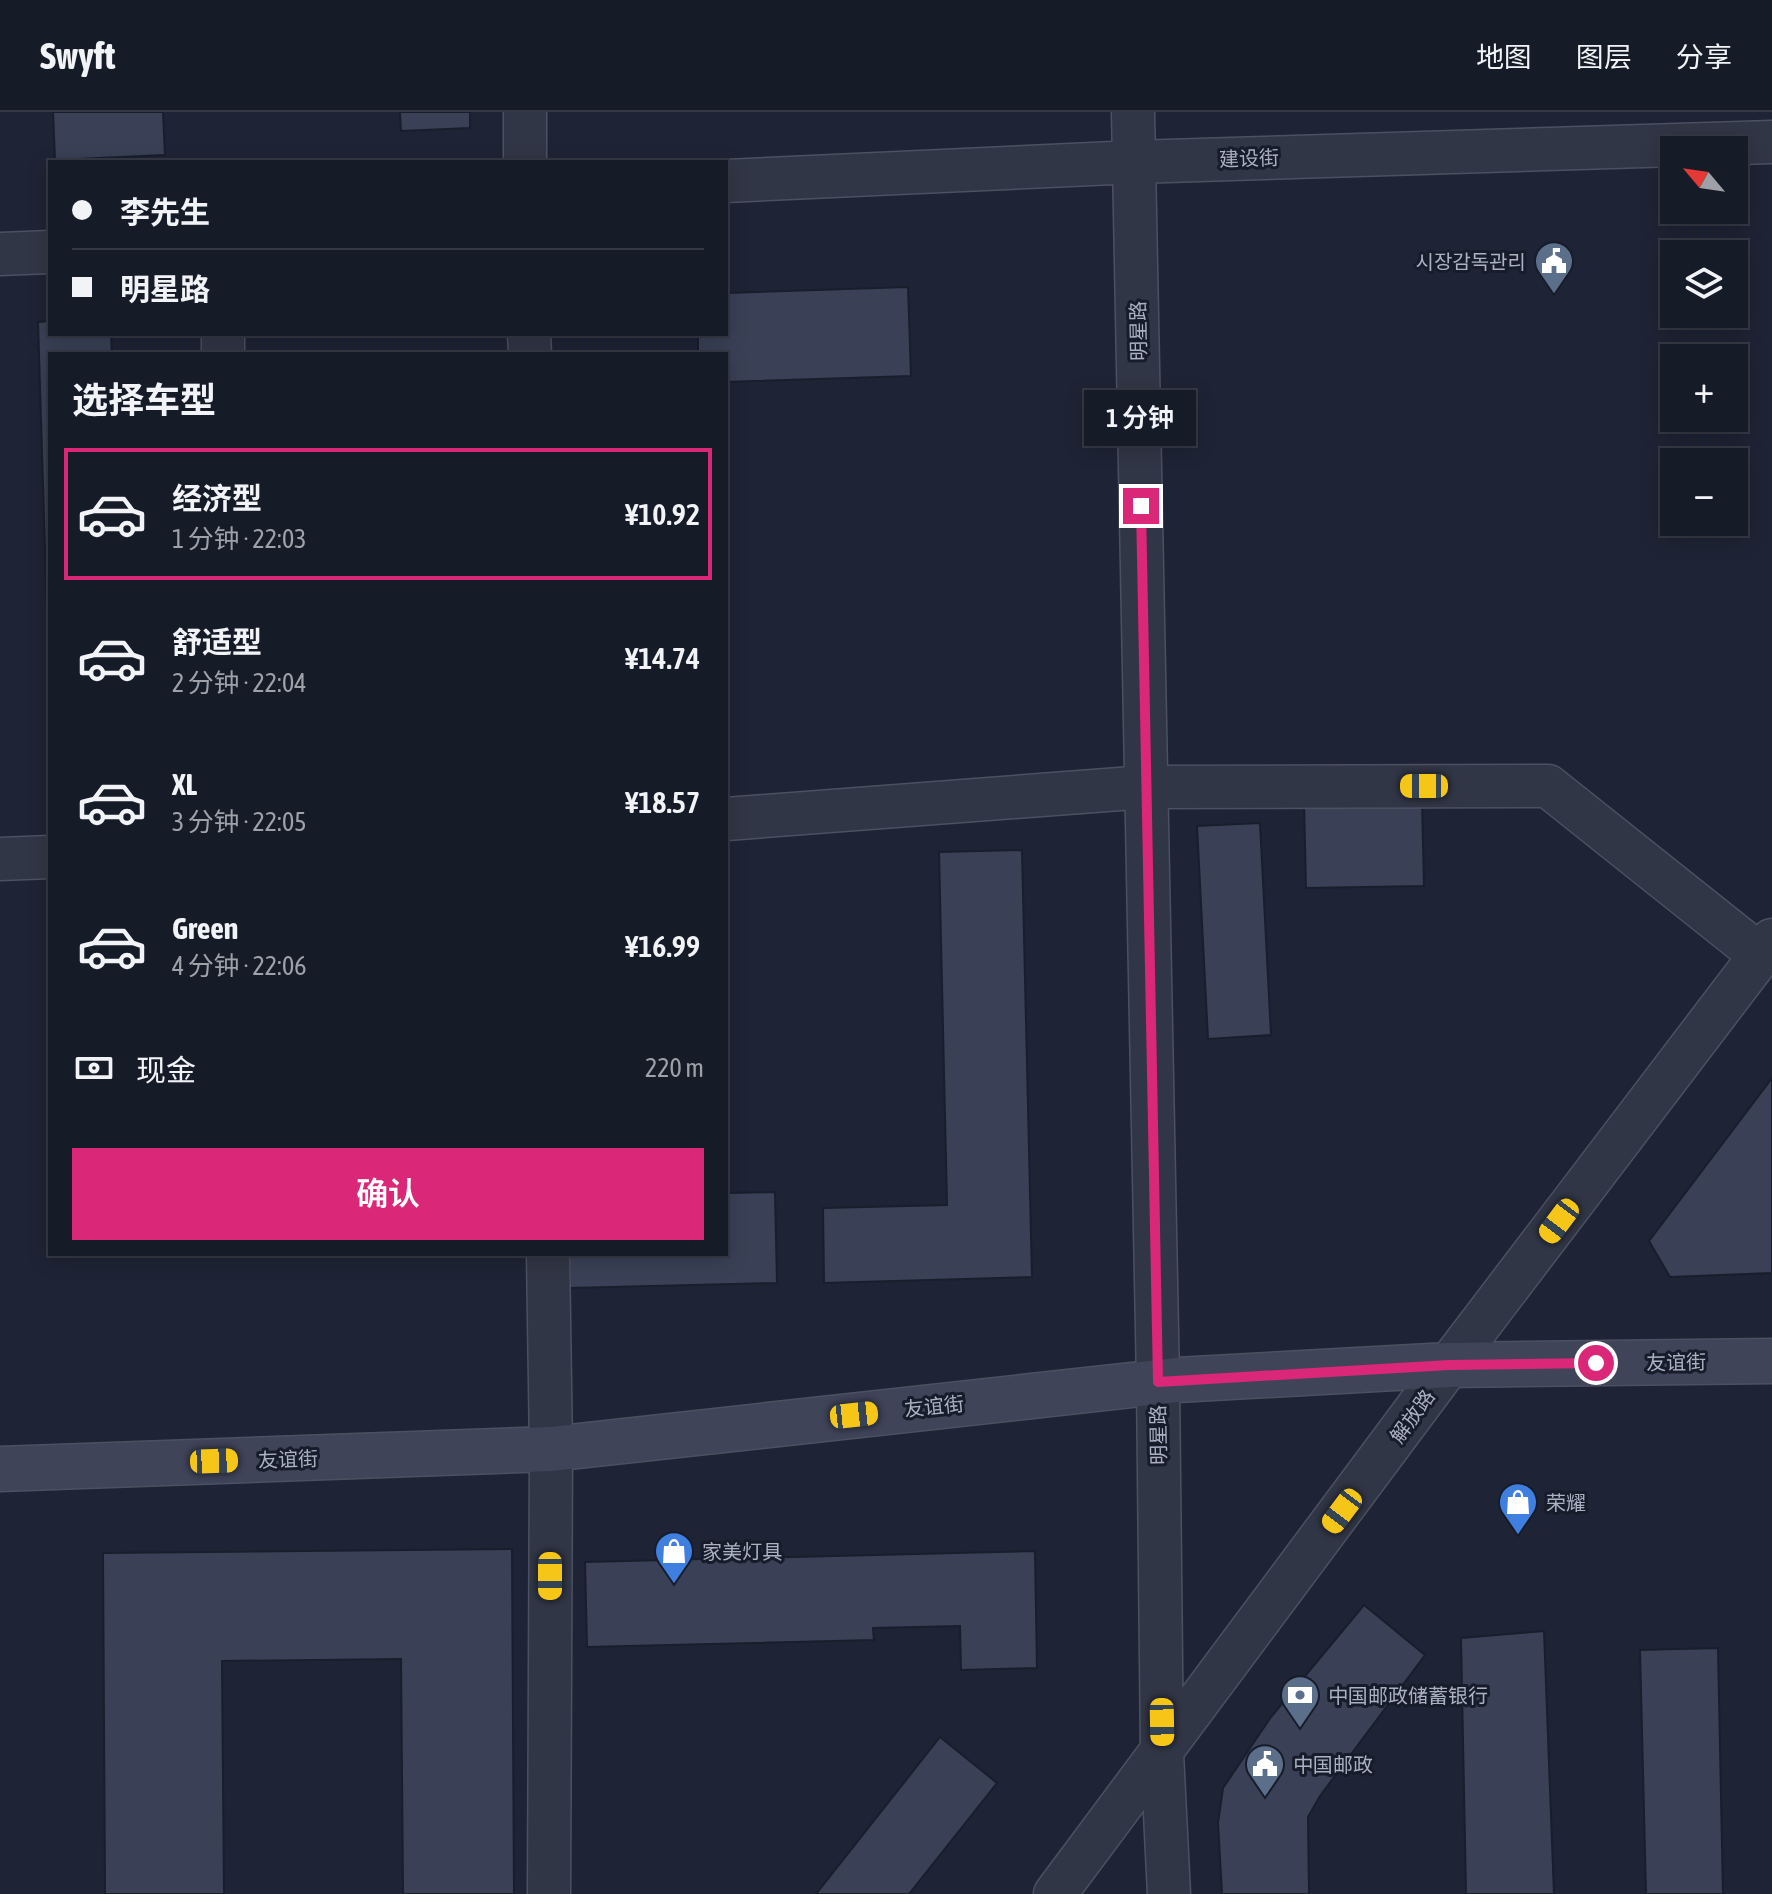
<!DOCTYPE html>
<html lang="zh">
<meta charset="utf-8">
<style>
body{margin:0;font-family:"Asap Condensed","Noto Sans SC","Noto Sans KR",sans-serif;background:#1f2430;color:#f1f3f6;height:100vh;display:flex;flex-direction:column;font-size:30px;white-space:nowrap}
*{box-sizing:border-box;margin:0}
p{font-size:26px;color:#9ea1a8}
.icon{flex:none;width:44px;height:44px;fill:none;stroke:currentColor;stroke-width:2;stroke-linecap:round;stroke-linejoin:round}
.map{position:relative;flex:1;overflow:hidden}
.sheet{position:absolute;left:48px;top:240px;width:680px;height:904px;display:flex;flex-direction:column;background:#161b28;border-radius:0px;box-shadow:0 4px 20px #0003,0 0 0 2px #353945}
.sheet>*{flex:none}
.top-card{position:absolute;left:48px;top:48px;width:680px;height:176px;border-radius:0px;box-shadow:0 4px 20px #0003,0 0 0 2px #353945;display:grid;align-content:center;height:176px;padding:0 24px;background:#161b28}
.needle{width:52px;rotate:299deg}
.buttons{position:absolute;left:1660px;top:24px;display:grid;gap:16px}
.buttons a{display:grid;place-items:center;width:88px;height:88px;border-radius:0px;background:#161b28;box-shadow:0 4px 20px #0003,0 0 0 2px #353945;font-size:40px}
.end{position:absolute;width:36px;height:36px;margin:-18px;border:10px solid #db2777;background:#fff;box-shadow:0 0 0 4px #fff}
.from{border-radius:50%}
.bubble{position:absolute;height:56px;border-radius:0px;background:#161b28;box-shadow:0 4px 20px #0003,0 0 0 2px #353945;font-size:26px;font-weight:600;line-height:56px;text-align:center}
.car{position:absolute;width:24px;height:48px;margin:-24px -12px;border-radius:10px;box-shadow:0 0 6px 2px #0007;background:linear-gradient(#f5c518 24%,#345 0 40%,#f5c518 0 76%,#345 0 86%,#f5c518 0)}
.top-card b{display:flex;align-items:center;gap:28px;height:76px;font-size:30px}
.top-card b+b{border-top:2px solid #353945}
.top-card i{width:20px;height:20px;background:#f1f3f6}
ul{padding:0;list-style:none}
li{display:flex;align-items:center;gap:24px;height:132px;margin:0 16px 12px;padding:0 8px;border:4px solid transparent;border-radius:0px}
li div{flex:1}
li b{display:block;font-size:30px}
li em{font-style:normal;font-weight:600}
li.active{border-color:#db2777}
li>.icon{width:72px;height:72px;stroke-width:1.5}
h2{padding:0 24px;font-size:36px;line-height:96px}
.pay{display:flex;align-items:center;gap:20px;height:88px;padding:0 24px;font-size:30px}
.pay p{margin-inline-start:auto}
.cta{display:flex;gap:16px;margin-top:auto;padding:16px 24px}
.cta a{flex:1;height:92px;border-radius:0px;background:#db2777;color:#fff;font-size:32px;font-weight:600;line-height:92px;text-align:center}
header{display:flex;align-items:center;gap:48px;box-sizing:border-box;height:112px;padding:0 40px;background:#161b28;border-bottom:2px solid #353945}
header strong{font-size:38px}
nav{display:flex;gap:44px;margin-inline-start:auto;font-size:28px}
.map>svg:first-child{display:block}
.building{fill:#3a4156;stroke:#191e2c;stroke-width:2}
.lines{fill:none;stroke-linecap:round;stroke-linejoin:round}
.street-casing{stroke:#4c5161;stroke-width:45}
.secondary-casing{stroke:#4c5161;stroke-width:47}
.street{stroke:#313646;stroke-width:42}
.secondary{stroke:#3f4459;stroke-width:44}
.route{stroke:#db2777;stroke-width:10}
.labels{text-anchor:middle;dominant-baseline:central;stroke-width:6;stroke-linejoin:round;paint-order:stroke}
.street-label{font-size:20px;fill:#abb0c3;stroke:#171c2a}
.poi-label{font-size:20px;fill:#abb0c3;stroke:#171c2a;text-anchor:start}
</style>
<header>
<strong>Swyft</strong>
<nav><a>地图</a><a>图层</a><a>分享</a></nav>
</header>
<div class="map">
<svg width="1772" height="1782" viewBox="0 0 1772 1782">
<rect width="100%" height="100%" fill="#1e2435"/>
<path class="building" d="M53,0h110l2,43 -110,5z
M400,0h70v16l-69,3z
M908,175l3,89 -185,6v-28h-28v-20h28v-41z
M50,209v13h61l1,20h-62v357l-12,-389z
M1422,689l2,85 -118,2 -2,-84z
M1260,711l11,212 -63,4 -11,-213z
M1022,738l10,427 -208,6 -1,-75 124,-3 -8,-353z
M1772,966v195l-102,4 -21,-36z
M775,1080l2,91 -207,5 -1,-34h157v-61z
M512,1437l2,345h-111l-2,-235 -179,2 2,233h-119l-2,-341z
M1035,1439l2,117 -76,2 -1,-44 -87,2 1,12 -287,7 -2,-85z
M1364,1493l61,50 -105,141 -12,21 1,77h-87l-4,-71 5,-35 48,-71z
M1544,1519l10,263h-88l-5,-256z
M1718,1536l5,246h-77l-6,-244z
M940,1625l57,46 -88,111h-93z"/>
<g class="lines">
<g class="street-casing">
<path id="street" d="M525,0v50
M1133,0l25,1270 4,371 7,141
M726,69l409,-19 637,-20
M0,142l50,-2
M223,222v20
M529,222l1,20
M726,707l420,-32 402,-1 212,169
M0,747l50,-2
M548,1142l3,195 -2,445
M1055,1782l394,-529 323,-425"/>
</g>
<g class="secondary-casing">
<path id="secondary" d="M0,1357l551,-20 626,-69 272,-15 323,-4"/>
</g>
<use href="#street" class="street"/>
<use href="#secondary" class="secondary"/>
</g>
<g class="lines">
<path class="route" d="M1141,394l17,876 291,-17 147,-2"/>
</g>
<defs>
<g id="civic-pin" transform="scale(2)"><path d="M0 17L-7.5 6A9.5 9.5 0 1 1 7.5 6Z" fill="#5c6f8a" stroke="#171c2a"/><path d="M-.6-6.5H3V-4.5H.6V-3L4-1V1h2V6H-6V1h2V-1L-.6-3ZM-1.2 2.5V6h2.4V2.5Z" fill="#fff"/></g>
<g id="shop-pin" transform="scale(2)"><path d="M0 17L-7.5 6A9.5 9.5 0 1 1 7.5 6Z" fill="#3f7fe0" stroke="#171c2a"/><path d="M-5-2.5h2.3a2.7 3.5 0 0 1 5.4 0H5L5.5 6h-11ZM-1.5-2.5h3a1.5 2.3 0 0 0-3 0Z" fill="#fff"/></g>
<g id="bank-pin" transform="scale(2)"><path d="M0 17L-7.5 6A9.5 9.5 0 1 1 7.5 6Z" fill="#5c6f8a" stroke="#171c2a"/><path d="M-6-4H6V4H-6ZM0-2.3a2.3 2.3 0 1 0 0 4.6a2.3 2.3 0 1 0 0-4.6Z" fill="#fff"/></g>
</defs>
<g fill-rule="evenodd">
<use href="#civic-pin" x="1554" y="149"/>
<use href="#shop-pin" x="1518" y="1390"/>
<use href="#shop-pin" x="674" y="1439"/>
<use href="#bank-pin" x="1300" y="1583"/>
<use href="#civic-pin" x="1265" y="1652"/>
</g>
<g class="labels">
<g class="street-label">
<text transform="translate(1249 46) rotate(-2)">建设街</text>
<text transform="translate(1138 219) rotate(-91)">明星路</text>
<text transform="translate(1676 1250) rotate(-1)">友谊街</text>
<text transform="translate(934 1294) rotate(-6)">友谊街</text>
<text transform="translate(1412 1304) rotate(-54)">解放路</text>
<text transform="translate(1158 1323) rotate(-91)">明星路</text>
<text transform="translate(288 1347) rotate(-2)">友谊街</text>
</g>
<g class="poi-label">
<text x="1526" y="149" text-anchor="end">시장감독관리</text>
<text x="1546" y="1390">荣耀</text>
<text x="702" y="1439">家美灯具</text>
<text x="1328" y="1583">中国邮政储蓄银行</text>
<text x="1293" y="1652">中国邮政</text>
</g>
</g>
</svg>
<div class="buttons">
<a><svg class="needle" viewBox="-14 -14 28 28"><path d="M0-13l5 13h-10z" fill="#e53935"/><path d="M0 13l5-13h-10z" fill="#9ea1a8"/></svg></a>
<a><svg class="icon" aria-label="layers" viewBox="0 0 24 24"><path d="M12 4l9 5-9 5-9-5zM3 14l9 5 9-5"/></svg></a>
<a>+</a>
<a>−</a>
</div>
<i class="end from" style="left:1596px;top:1251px"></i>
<i class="end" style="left:1141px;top:394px"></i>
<div class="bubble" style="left:1084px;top:278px;width:112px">1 分钟</div>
<i class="car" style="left:1424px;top:674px;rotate:270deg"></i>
<i class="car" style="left:1559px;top:1109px;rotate:217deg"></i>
<i class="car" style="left:854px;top:1303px;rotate:84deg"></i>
<i class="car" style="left:214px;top:1349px;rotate:88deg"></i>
<i class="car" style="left:1342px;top:1399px;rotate:217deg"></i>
<i class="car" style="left:550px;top:1464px;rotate:180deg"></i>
<i class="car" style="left:1162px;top:1610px;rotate:179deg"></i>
<div class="top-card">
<b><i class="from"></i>李先生</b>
<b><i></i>明星路</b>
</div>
<section class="sheet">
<h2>选择车型</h2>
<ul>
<li class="active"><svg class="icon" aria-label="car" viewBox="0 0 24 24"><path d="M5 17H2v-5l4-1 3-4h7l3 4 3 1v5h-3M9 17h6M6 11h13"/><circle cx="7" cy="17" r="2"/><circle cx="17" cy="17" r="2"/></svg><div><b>经济型</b><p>1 分钟 · 22:03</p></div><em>¥10.92</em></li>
<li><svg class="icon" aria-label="car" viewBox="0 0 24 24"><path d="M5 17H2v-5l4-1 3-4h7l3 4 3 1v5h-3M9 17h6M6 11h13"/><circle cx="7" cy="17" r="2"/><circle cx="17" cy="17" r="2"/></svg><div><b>舒适型</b><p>2 分钟 · 22:04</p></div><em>¥14.74</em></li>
<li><svg class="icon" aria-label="car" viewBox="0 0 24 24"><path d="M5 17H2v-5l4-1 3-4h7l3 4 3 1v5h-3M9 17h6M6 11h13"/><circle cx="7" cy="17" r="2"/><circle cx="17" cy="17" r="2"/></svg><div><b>XL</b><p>3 分钟 · 22:05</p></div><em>¥18.57</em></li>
<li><svg class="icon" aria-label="car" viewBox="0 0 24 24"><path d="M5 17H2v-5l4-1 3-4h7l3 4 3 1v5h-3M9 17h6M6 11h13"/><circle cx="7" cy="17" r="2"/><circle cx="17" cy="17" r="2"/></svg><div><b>Green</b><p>4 分钟 · 22:06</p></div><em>¥16.99</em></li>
</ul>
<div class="pay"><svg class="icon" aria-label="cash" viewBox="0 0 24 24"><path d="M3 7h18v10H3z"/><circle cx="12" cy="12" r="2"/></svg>现金<p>220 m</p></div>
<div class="cta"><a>确认</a></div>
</section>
</div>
